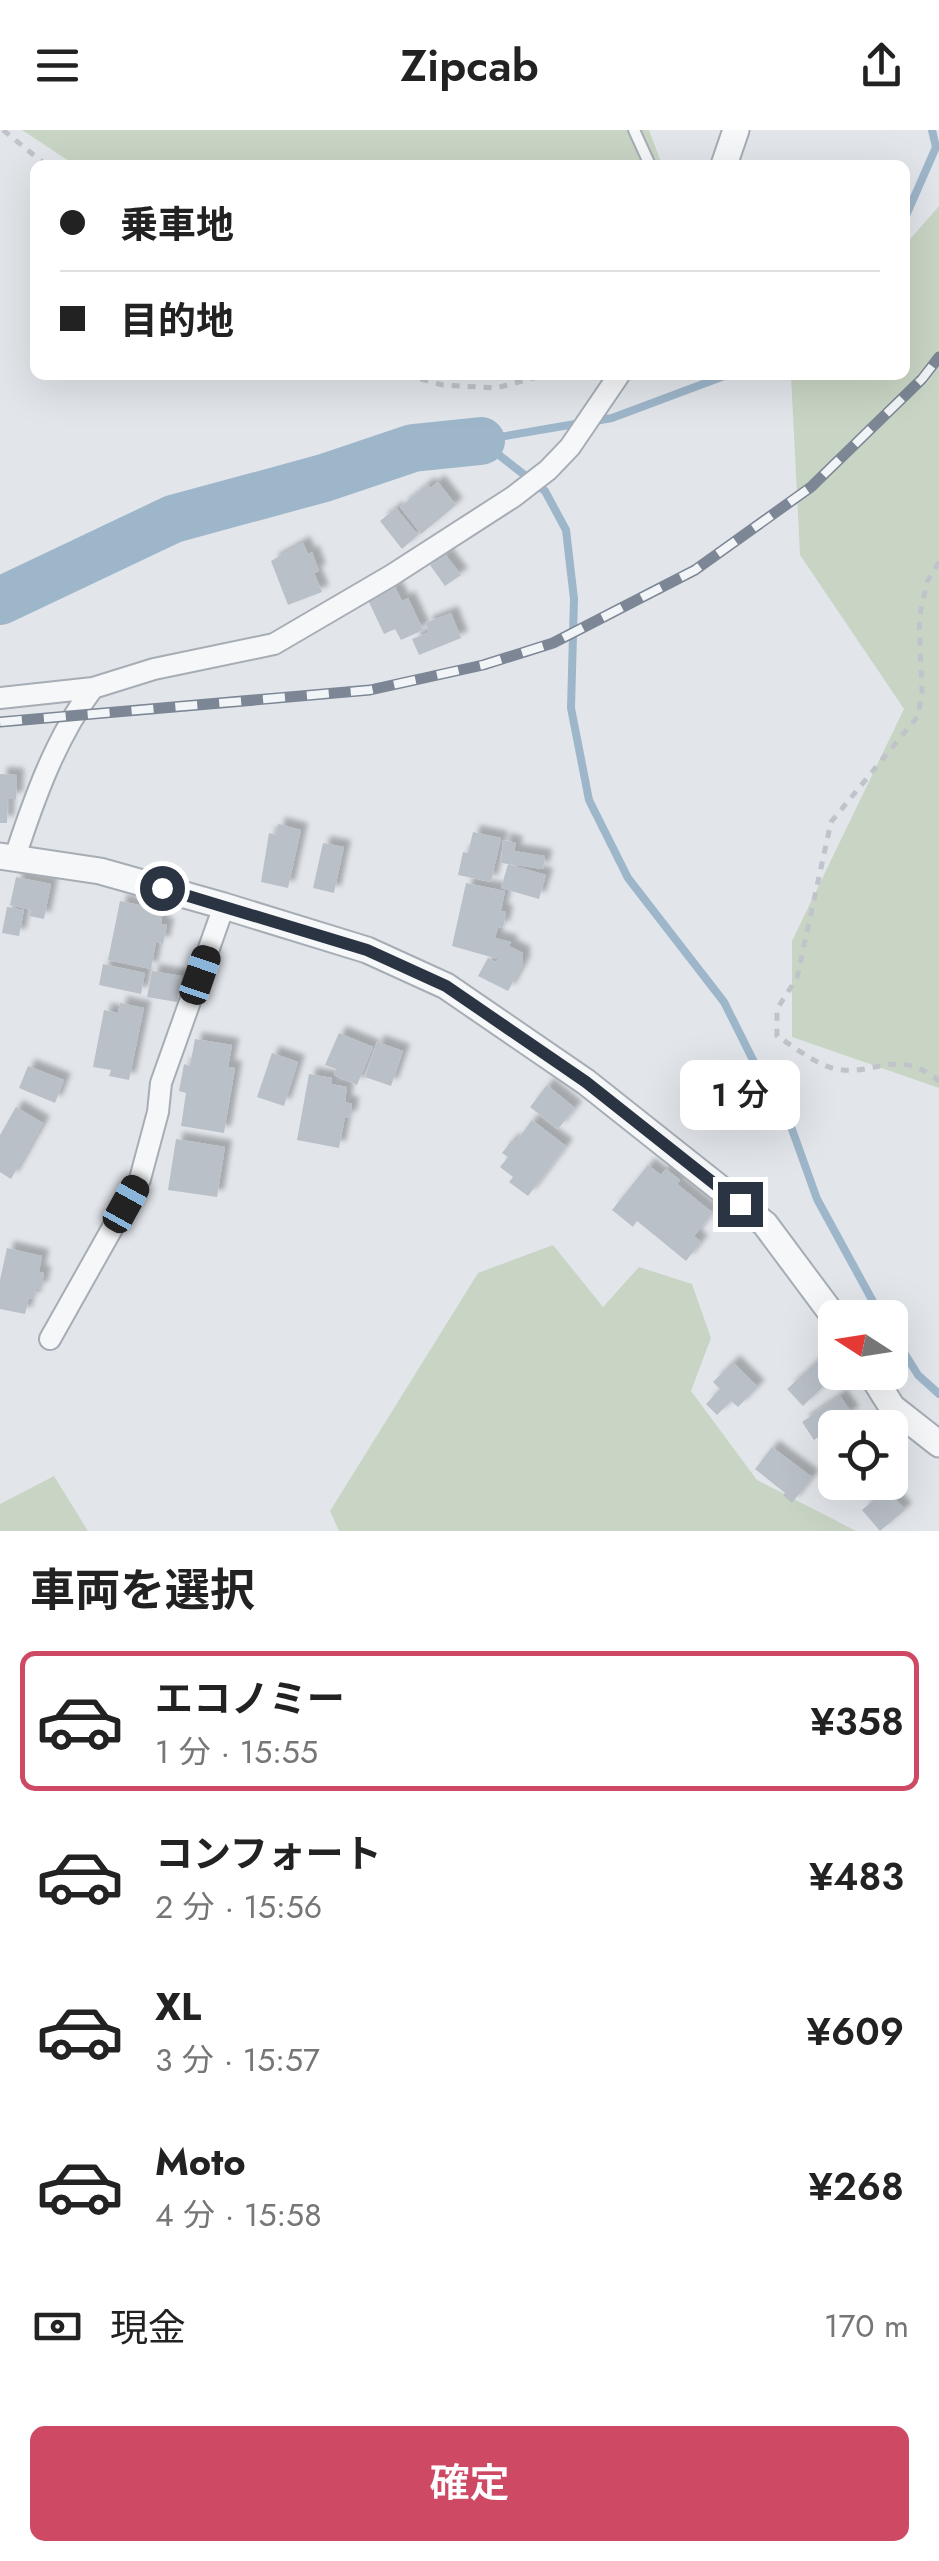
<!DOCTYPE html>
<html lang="ja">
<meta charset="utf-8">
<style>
body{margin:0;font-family:Jost,"Noto Sans JP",sans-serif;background:#f6f6f6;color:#222;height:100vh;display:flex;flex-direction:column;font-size:38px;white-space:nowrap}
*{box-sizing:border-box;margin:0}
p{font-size:32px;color:#767676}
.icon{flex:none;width:55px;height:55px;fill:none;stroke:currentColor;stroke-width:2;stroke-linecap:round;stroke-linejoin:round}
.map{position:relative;height:1401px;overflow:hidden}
.side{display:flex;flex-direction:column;background:#fff;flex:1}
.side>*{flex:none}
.hud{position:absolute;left:30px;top:30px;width:880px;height:220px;border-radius:15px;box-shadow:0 10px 40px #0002;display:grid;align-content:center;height:220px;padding:0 30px;background:#fff}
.needle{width:65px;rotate:282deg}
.controls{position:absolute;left:818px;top:1170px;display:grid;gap:20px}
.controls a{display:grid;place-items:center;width:90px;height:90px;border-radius:15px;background:#fff;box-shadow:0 10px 40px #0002;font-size:50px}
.end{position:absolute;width:45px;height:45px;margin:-22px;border:12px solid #2a3443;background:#fff;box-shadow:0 0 0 5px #fff}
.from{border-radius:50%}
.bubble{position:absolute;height:70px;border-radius:15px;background:#fff;box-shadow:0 10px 40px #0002;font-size:32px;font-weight:600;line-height:70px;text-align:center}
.car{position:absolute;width:30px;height:60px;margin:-30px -15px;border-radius:12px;box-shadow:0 0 8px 2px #0007;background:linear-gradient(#222 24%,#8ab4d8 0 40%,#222 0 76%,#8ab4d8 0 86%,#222 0)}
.hud b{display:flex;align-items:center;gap:35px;height:95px;font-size:38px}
.hud b+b{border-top:2px solid #e0e0e0}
.hud i{width:25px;height:25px;background:#222}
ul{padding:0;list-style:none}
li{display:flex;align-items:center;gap:30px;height:140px;margin:0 20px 15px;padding:0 10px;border:5px solid transparent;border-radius:15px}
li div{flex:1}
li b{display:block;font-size:38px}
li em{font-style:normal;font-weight:600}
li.current{border-color:#ce4963}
li>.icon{width:90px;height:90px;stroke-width:1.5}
h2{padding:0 30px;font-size:45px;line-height:120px}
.pay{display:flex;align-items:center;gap:25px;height:110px;padding:0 30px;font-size:38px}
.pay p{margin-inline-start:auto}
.button{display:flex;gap:20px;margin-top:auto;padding:20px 30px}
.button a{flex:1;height:115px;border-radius:15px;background:#ce4963;color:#fff;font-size:40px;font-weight:600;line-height:115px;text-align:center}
header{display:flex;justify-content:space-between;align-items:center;height:130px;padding:0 30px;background:#fff;font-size:45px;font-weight:600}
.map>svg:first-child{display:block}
.green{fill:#c9d5c4}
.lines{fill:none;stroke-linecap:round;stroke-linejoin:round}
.stream{stroke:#9eb6ca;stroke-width:8}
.river{stroke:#9eb6ca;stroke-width:48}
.building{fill:#bac0c8;filter:url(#shadow)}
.service-casing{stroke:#a7adb5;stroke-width:14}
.minor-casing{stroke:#a7adb5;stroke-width:24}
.tertiary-casing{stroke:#a7adb5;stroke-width:29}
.path{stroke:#c0c4ca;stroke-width:5;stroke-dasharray:8 8;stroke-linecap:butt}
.service{stroke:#f5f7f9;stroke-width:10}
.minor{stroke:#f5f7f9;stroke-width:20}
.tertiary{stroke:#f5f7f9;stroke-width:25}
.rail-casing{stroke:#7c8694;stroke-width:11}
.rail{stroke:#f2f5f8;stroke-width:8;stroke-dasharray:22;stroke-linecap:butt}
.route{stroke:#2a3443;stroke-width:12}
</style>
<header><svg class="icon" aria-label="menu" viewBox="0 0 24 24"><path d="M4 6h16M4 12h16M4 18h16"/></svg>Zipcab<svg class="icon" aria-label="share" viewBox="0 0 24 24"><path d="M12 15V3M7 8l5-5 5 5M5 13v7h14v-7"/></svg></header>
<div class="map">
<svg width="939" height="1401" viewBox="0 0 939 1401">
<defs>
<filter id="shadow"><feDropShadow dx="7" dy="-7" stdDeviation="2.5" flood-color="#0004"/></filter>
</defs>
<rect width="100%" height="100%" fill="#e2e6eb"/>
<path class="green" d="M22,0h627l13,35h-587z
M939,76v882l-147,-51v-96l112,-232 -104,-154 -9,-180h114v-130z
M553,1115l50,62 36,-40 53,17 19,54 -20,53 66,89 99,51h-517l-9,-20 148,-238z
M54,1346l34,55h-88v-27z"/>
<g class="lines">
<path class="stream" d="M905,88l31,-71 -4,-17
M595,291l17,-3 115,-43
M482,310l99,-17
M481,311l64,50 21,39 8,69 -3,109 18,92 39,78 96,124 37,74 23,31 33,92 65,119
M890,1200l28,45 21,19"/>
<path class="river" d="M0,471l173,-82 151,-41 89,-30 68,-7"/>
</g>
<path class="building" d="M438,352l18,23 -35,29 -21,-27 28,-23 2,4z
M396,378l22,27 -16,14 -22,-28z
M303,413l5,11 4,-2 7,19 -5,2 8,19 -34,13 -17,-44z
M445,424l16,21 -16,11 -15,-21z
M395,457l7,14 6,-3 15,32 -22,10 -6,-11 -11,5 -16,-34z
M451,483l10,25 -42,17 -7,-16 17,-7 -4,-9z
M0,644l17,1 -1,24h-8l-1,24h-7z
M278,694l23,6 -13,58 -27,-6 8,-49 7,2z
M473,702l28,6 -10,44 -33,-7 5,-23 5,1z
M503,710l13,3 -2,8 31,5 -2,13 -42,-6z
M323,713l21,4 -10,46 -21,-5z
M508,734l38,11 -7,24 -38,-11z
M16,747l35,7 -7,35 -15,-3 2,-6 -21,-5z
M466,753l39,8 -4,20 5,1 -3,16 -5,-1 -3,11 16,4 -2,4 14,7v11l-15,27 -30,-15 10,-18 8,4 2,-3 -46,-13z
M120,771l43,9 -2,14 6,1 -4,19 -7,-2 -5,27 -43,-9z
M7,777l17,3 -5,26 -17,-3z
M103,834l42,9 -4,21 -42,-9z
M152,841l30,5 -5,26 -30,-5z
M120,873l24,5 -15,72 -20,-4 2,-6 -18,-3 11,-57 14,3z
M339,903l34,14 -16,38 -23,-10 2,-6 -11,-4z
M195,909l37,6 -4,22 7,1 -11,65 -43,-7 5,-33 -7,-2 5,-27 6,2z
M377,912l26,9 -12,35 -26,-9z
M272,923l26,9 -14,44 -27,-9z
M28,936l36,14 -9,23 -36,-15z
M309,944l23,4 -1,6 16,3 -2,15 7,2 -2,14 -5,-1 -6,31 -42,-8z
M547,955l28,23 -17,21 -28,-22z
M16,977l27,16 -32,56 -11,-7v-37z
M532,990l34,26 -38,50 -19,-14 4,-5 -13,-10 8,-10 -6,-4 10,-13 3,3z
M176,1009l49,8 -8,50 -49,-7z
M648,1035l13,10 5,-6 14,11 -3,4 36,29 -19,23 7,6 -15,19 -49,-40 -4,6 -21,-17z
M7,1118l35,8 -3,16 5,1 -3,16 -5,-1 -2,11 -5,-1 -4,16 -25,-5v-29z
M825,1224l10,11v7h3l-35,34 -16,-17z
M733,1232l25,25 -20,20 -7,-6 -14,14 -11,-11 14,-15 -7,-7z
M840,1266l12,17 -38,27 -12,-18z
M772,1317l40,30 -20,26 -9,-8 2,-2 -30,-24z
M887,1359l18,21 -25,21 -18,-21z"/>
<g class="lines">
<g class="service-casing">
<path id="service" d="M634,0l16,35"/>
</g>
<g class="minor-casing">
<path id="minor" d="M0,568l93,-10 61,-19 120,-25 118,-69 121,-78 35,-27 22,-23 49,-72
M15,727c19,-58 41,-120 78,-169
M50,1209l90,-160 18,-67 3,-29 63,-177"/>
</g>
<g class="tertiary-casing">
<path id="tertiary" d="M724,35l12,-35
M0,726l100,15 124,35 143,44 79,36 140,96 179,142 70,94
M870,1242l22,35 47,37"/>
</g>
<path class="path" d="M3,0l43,35
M405,245l38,10 53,3 49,-13
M939,432l-12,20 -8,37 3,72 -4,25 -87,106 -34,156 -20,31v27c17,11 36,26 55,32 42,11 63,-23 107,13"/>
<use href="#service" class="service"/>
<use href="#minor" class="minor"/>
<use href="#tertiary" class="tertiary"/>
<g class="rail-casing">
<path id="rail" d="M0,592l370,-32 113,-25 70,-22 142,-73 116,-83 111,-108 17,-22"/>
</g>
<use href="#rail" class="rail"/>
</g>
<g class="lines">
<path class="route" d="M162,758l205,62 79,36 140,96 154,122"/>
</g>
</svg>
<div class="controls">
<a><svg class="needle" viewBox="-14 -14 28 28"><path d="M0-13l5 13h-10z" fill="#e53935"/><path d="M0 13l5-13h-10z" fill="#767676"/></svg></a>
<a><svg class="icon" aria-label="locate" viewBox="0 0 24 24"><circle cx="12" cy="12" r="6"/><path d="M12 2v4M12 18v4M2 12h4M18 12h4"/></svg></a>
</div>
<i class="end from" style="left:162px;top:758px"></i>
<i class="end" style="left:740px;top:1074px"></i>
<div class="bubble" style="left:680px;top:930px;width:120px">1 分</div>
<i class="car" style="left:200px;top:845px;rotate:19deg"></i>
<i class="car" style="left:126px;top:1074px;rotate:29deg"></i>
<div class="hud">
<b><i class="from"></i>乗車地</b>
<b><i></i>目的地</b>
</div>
</div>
<section class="side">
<h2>車両を選択</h2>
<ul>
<li class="current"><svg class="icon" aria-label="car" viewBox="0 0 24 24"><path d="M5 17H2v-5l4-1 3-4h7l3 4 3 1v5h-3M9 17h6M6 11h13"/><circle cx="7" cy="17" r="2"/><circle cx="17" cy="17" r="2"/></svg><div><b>エコノミー</b><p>1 分 · 15:55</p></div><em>¥358</em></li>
<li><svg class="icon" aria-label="car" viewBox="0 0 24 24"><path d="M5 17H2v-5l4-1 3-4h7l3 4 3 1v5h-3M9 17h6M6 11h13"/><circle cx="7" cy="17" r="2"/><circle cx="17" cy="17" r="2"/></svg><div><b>コンフォート</b><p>2 分 · 15:56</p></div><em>¥483</em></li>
<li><svg class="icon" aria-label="car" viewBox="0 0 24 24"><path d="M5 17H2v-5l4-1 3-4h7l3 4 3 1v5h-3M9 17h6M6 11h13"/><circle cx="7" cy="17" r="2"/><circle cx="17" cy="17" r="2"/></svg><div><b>XL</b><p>3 分 · 15:57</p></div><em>¥609</em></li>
<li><svg class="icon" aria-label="car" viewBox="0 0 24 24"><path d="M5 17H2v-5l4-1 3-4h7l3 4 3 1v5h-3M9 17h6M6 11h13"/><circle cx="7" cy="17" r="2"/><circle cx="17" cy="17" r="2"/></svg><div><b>Moto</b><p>4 分 · 15:58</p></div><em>¥268</em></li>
</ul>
<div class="pay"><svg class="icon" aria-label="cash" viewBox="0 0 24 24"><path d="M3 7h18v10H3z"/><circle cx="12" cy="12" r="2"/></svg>現金<p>170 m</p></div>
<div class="button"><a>確定</a></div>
</section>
